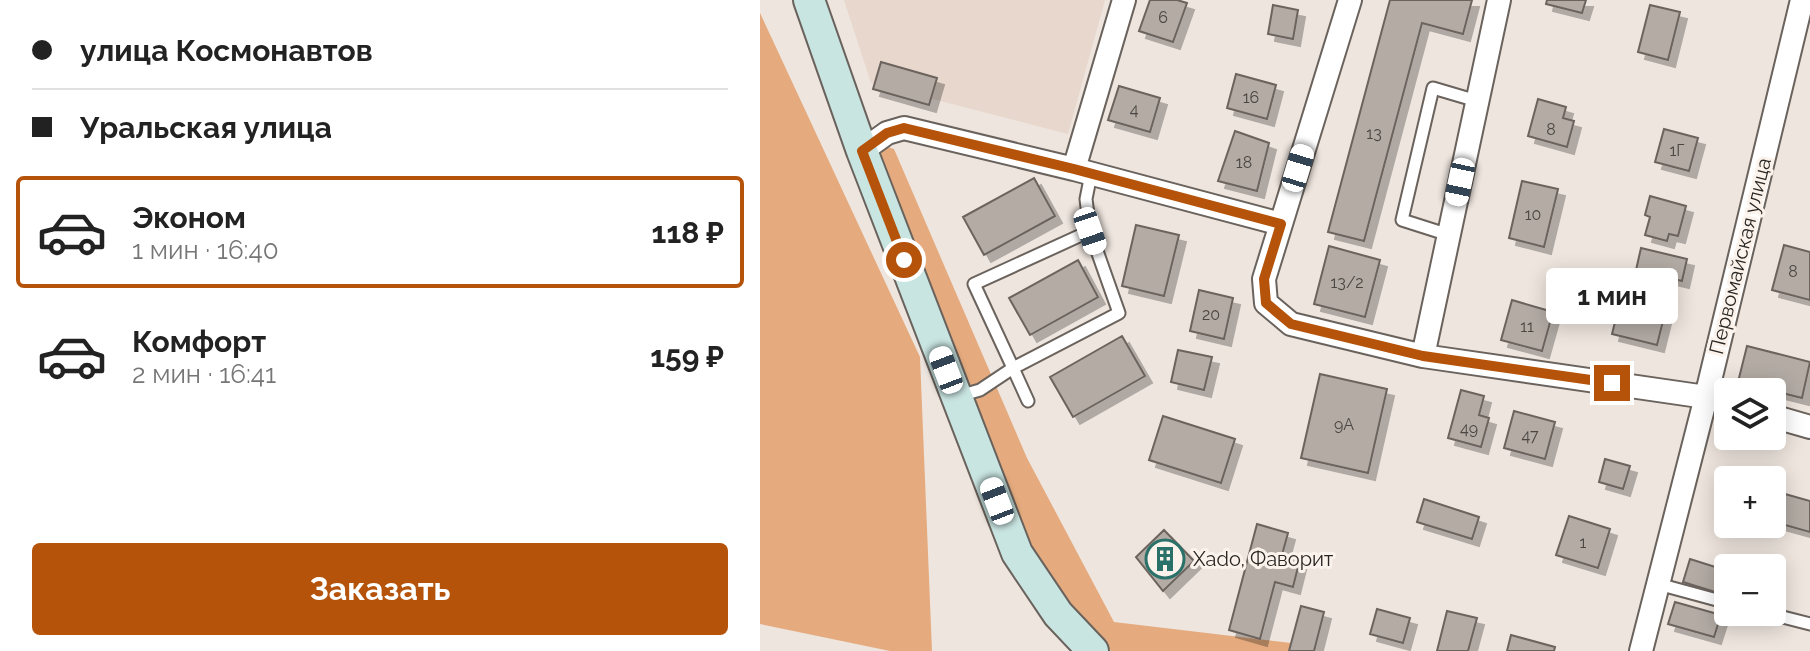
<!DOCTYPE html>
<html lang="ru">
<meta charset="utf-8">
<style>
body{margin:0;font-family:Raleway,sans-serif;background:#f6f6f6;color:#222;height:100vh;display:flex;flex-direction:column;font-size:30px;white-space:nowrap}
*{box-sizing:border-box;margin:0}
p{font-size:26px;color:#767676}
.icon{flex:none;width:44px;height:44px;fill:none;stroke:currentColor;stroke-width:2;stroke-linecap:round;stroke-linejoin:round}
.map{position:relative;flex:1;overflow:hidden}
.drawer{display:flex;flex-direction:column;background:#fff;width:760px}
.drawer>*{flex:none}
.guide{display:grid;align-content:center;height:176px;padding:0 32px;background:#fff}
.buttons{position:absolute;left:954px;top:378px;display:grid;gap:16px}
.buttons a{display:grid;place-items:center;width:72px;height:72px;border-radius:8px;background:#fff;box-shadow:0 4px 20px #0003;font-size:40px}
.end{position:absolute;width:36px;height:36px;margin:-18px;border:10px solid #b45309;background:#fff;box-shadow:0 0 0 4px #fff}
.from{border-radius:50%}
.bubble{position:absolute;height:56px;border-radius:8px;background:#fff;box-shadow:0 4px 20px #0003;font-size:26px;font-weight:700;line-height:56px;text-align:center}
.car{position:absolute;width:24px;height:48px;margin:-24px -12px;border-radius:10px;box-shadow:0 0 6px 2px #0007;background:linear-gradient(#fff 24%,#345 0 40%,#fff 0 76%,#345 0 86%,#fff 0)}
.guide b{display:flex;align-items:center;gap:28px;height:76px;font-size:30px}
.guide b+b{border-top:2px solid #e0e0e0}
.guide i{width:20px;height:20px;background:#222}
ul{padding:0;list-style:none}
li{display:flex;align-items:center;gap:24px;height:112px;margin:0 16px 12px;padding:0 16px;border:4px solid transparent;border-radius:8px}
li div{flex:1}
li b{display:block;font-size:30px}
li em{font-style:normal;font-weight:700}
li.selected{border-color:#b45309}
li>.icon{width:72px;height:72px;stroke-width:1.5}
.action{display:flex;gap:16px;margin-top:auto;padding:16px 32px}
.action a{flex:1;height:92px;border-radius:8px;background:#b45309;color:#fff;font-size:32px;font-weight:700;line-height:92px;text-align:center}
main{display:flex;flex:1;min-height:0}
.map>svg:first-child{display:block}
.built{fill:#e7d7cc}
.green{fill:#e5ab7e}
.building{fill:#b3aba4;stroke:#6c645e;stroke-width:2;filter:url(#shadow)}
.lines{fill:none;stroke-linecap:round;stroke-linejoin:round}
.service-casing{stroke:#6a625c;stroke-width:15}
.minor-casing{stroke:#6a625c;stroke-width:26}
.secondary-casing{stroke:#6a625c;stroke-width:34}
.service{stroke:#fff;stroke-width:11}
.minor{stroke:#fff;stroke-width:22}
.secondary{stroke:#c9e5e2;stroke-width:30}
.route{stroke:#b45309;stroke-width:10}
.labels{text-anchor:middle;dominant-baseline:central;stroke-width:6;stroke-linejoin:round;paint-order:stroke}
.number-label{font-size:16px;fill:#4b4642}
.street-label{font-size:20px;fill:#282522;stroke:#fbf2eb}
.poi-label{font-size:20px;fill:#282522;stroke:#fbf2eb;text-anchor:start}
</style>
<main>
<section class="drawer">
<div class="guide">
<b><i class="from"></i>улица Космонавтов</b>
<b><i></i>Уральская улица</b>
</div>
<ul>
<li class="selected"><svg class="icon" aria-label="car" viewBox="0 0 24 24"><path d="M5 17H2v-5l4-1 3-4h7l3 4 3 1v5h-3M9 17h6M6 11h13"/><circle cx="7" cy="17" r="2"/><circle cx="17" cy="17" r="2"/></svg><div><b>Эконом</b><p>1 мин · 16:40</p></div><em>118 ₽</em></li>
<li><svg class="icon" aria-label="car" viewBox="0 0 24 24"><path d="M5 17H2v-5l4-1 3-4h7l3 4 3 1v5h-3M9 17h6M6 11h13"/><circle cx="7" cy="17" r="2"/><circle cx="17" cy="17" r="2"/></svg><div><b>Комфорт</b><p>2 мин · 16:41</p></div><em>159 ₽</em></li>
</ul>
<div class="action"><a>Заказать</a></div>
</section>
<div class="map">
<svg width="1050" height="651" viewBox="0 0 1050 651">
<defs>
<filter id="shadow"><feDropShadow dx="7" dy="7" stdDeviation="0" flood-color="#0004"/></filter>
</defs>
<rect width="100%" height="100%" fill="#eee5de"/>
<path class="built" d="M84,0h261l-37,134 -197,-51z"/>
<path class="green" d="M0,13l160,344 12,294h-42l-130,-27z
M119,144l15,5 133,309 87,164 177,21 -2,8h-178l-36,-32 -33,-50 -27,-53 -131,-347z"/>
<path class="building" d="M390,0h27l10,3 -14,39 -34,-11z
M630,0h82l-9,34 -41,-11 -58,218 -36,-9z
M787,0h39l-4,13 -36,-9z
M513,5l25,5 -5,29 -25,-5z
M890,5l30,7 -12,48 -30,-8z
M121,62l56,16 -8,27 -56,-16z
M476,74l40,11 -9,34 -40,-11z
M359,86l41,12 -10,34 -42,-12z
M778,99l28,8 -3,11 11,3 -7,26 -39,-11z
M904,129l34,9 -9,33 -34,-9z
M475,131l34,12 -12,48 -39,-10z
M274,178l21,38 -71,39 -21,-38z
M762,181l36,8 -14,58 -35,-9z
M890,196l36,10 -8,30 -9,-2 -2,7 -22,-6 5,-18 -5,-2z
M376,225l43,10 -15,61 -42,-10z
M1024,245l26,7v48l-38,-10z
M569,246l51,14 -15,57 -51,-13z
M881,248l46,11 -5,22 -46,-11z
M318,260l20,37 -68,38 -21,-37z
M439,290l34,8 -9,41 -34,-8z
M861,298l45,11 -9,36 -45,-11z
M752,300l41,12 -11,39 -41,-11z
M362,336l23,40 -72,41 -23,-40z
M987,346l63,16 -8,36 -64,-16z
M418,350l34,7 -8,33 -33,-8z
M560,374l67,15 -19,84 -67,-15z
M701,390l23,6 -5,19 10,3 -8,29 -33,-9z
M754,411l41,11 -10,37 -41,-11z
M403,416l72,23 -14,44 -72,-23z
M845,459l25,7 -7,23 -24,-7z
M976,470l32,9 -1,1h-34z
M1025,494l25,7v31l-32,-9z
M664,499l55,18 -7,22 -55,-17z
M809,516l41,13 -12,39 -42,-13z
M497,524l31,9 -6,22 18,4 -7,28 -18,-5 -15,57 -31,-9z
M404,530l30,31 -31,30 -27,-34z
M930,559l38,12v25l-45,-14z
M915,602l46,13 -7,22 -46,-13z
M541,606l23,6 -10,39h-25z
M617,609l33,9 -7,25 -33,-9z
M687,611l30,7 -9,33h-31z
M751,635l44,12 -1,4h-47z"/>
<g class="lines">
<g class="service-casing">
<path id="service" d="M689,235l-47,-15 31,-132 44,13
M199,396l21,-6 33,-22 -39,-84 116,-53 -4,-32 5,-25
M268,401l-15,-33 106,-55 -29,-82
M898,584l70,19
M1003,612l47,12"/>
</g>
<g class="minor-casing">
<path id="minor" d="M102,151l25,-18 17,-5 170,41 207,55 69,-224
M314,169l50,-169
M521,224l-17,55 2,24 25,21 132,32 283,41 22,6
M663,356l76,-356
M1012,416l38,11
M881,651l65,-254 96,-397"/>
</g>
<g class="secondary-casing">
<path id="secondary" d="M49,0l53,151 155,402 41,61 35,37"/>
</g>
<use href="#service" class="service"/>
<use href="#minor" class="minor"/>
<use href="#secondary" class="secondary"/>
</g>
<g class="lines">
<path class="route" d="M144,260l-42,-109 25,-18 17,-5 170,41 207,55 -17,55 2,24 25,21 132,32 189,27"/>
</g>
<defs>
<g id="building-ring" transform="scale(2)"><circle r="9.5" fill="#fbf2eb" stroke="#297169" stroke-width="1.5"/><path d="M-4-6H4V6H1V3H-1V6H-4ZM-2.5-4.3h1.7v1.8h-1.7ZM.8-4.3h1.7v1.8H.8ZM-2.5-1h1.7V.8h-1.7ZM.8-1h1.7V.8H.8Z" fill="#297169"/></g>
</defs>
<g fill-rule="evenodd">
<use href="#building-ring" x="405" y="559"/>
</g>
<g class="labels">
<g class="number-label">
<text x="403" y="17">6</text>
<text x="491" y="97">16</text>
<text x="374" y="109">4</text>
<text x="791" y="129">8</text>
<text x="614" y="133">13</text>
<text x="917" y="150">1Г</text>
<text x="484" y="162">18</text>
<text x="773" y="214">10</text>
<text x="1033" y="271">8</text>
<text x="587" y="282">13/2</text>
<text x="451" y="314">20</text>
<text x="767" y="326">11</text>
<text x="584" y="424">9А</text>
<text x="709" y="428">49</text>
<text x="770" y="435">47</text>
<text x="823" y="542">1</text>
</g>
<g class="street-label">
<text transform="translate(980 256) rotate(-76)">Первомайская улица</text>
</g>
<g class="poi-label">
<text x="433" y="559">Xado, Фаворит</text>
</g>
</g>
</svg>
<div class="buttons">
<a><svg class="icon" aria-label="layers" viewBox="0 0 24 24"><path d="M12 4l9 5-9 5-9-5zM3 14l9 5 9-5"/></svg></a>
<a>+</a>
<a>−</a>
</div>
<i class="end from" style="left:144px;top:260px"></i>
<i class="end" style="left:852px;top:383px"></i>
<div class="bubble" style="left:786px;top:268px;width:132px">1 мин</div>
<i class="car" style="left:538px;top:168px;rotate:17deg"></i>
<i class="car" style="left:700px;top:182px;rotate:192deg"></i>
<i class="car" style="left:330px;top:231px;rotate:161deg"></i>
<i class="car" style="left:186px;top:370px;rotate:339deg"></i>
<i class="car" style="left:237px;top:501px;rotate:339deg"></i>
</div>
</main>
